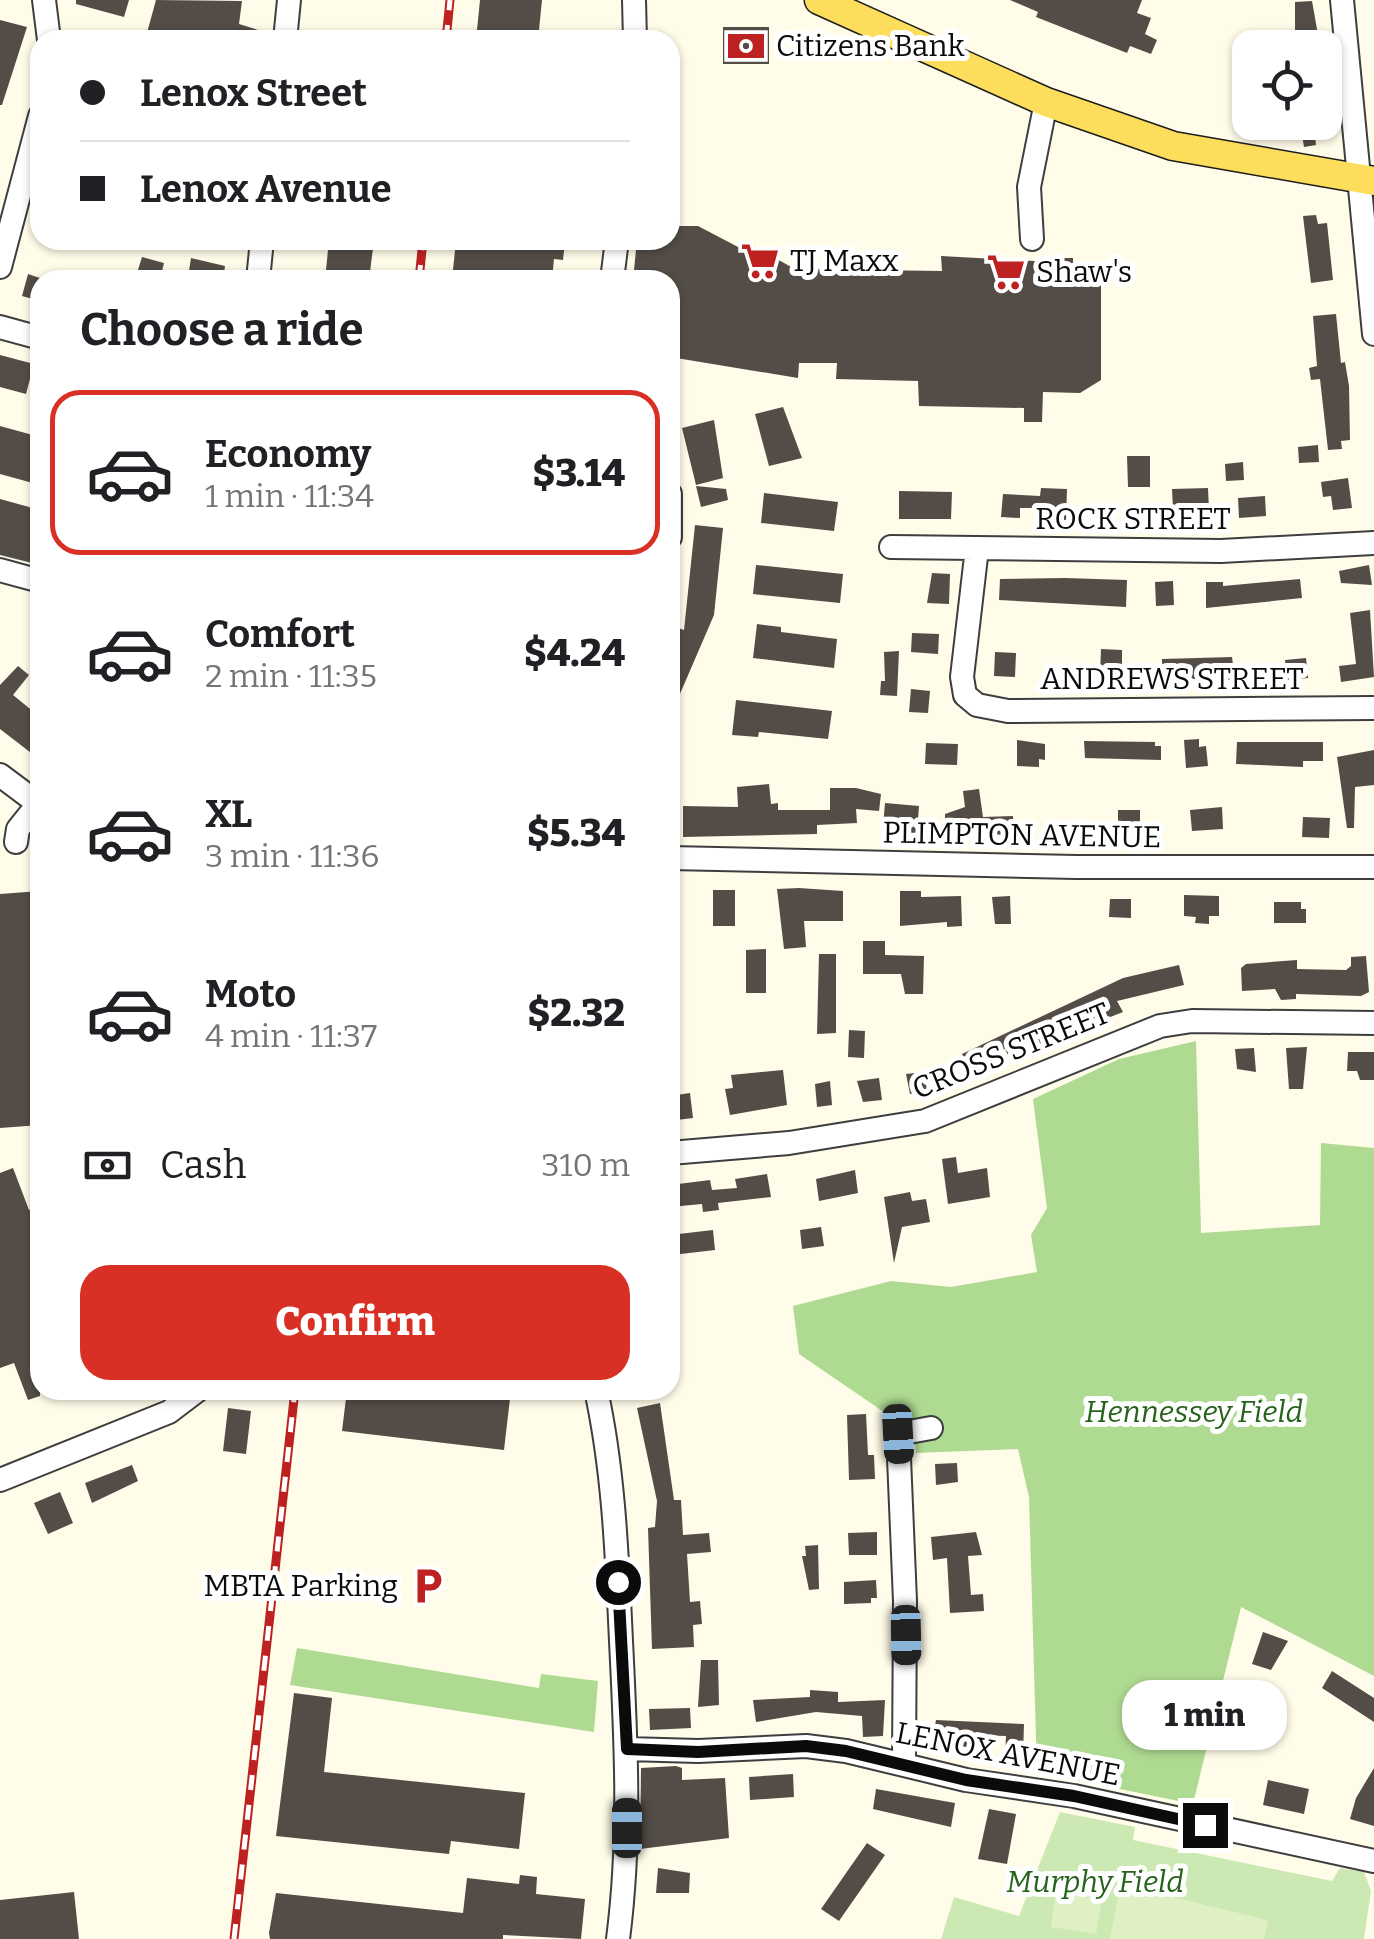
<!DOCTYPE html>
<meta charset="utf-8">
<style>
body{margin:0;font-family:Bitter,serif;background:#f2f2f2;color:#202124;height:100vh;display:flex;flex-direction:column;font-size:38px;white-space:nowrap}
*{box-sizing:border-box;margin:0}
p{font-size:32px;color:#757577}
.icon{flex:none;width:55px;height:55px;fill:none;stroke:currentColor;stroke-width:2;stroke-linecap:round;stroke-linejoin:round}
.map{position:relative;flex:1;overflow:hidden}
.sheet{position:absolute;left:30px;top:270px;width:650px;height:1130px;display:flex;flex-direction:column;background:#fff;border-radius:30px;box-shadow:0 2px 8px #0004}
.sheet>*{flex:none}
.guide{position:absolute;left:30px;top:30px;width:650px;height:220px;border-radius:30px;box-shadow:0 2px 8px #0004;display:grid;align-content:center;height:220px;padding:0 50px;background:#fff}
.buttons{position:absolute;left:1232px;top:30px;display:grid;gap:20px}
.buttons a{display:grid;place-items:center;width:110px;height:110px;border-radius:20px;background:#fff;box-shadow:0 2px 8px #0004;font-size:50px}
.end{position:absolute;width:45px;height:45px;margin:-22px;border:12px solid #0b0b0b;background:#fff;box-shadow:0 0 0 5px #fff}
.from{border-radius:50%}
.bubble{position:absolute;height:70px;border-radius:30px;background:#fff;box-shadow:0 2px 8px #0004;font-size:32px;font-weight:800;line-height:70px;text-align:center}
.car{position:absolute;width:30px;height:60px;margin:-30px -15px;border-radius:12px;box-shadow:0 0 8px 2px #0007;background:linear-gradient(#222 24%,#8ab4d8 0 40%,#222 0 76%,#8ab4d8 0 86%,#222 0)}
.guide b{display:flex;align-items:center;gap:35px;height:95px;font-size:38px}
.guide b+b{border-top:2px solid #e0e0e0}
.guide i{width:25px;height:25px;background:#202124}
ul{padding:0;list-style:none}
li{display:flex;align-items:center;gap:30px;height:165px;margin:0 20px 15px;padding:0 30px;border:5px solid transparent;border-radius:30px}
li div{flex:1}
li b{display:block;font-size:38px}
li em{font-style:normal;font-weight:800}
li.active{border-color:#d93025}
li>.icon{width:90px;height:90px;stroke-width:1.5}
h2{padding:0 50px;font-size:45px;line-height:120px}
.pay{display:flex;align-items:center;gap:25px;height:110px;padding:0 50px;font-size:38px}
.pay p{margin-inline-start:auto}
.button{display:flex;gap:20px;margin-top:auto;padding:20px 50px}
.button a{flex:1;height:115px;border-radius:30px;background:#d93025;color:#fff;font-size:40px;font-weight:800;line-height:115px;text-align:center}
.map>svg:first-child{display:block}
.green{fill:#cce9b3}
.forest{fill:#aeda92}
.pitch{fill:#dff0c5}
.building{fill:#544d47}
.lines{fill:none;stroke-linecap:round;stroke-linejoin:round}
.minor-casing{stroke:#3e3e3e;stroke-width:26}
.major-casing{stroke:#1c1c1c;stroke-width:31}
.minor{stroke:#fff;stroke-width:22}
.major{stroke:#fcde5c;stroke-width:28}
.rail-casing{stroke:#bd2221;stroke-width:9}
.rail{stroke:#fff;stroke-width:5;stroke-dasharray:15;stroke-linecap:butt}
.route{stroke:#0b0b0b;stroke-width:12}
.labels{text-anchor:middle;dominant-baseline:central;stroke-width:10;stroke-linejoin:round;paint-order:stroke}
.poi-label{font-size:30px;fill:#0b0b0b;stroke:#fff;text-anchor:start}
.street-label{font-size:30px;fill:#0b0b0b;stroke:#fff}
.park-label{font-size:30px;font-style:italic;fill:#26631b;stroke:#fff}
</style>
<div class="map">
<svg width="1374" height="1939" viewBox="0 0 1374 1939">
<rect width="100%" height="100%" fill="#fffce9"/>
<path class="green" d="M1060,1812l75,15 -2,13 199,41 8,-13 24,4 7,19 -7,48h-423l13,-42 65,19z"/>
<path class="forest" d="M1196,1041l5,192 119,-8 1,-82 53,5v528l-133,-69 -48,197 -156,-32 -8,-275 -11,-48 -102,4 -2,-32h-17l-98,-67 -6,-48 98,-25 60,6 86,-15 -6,-37 16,-27 -14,-109 86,-40z
M297,1648l242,40 2,-14 57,7 -4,51 -304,-47z"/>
<path class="pitch" d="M1126,1886l142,34 -4,19h-154l9,-48z
M1056,1891l46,8 -6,35 -45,-7z"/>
<path class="building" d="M76,0h53l-5,17 -48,-13z
M156,0l86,1 -3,23 32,10 -1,6h-125z
M480,0h62l-4,40h-62z
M1010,0h132l-5,13 14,5 -6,16 12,6 -6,14 -21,-8 -3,7 -91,-36 2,-5z
M1312,1l8,45 -25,2v-46z
M0,20l27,7 -25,78h-2z
M723,27h46v37h-46z
M1300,122h23l2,12 -10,2 1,9 -12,2z
M1316,215l2,9 9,-1 6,57 -22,3 -8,-67z
M670,226h28l42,22 4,-7 51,28 147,2 -1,-15 111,6v-4h21v15h28v107l-21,13 -37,-1 -1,30h-18v-14l-105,-2 -1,-25 -82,-2 1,-16h-38l-1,15 -128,-21v-77h-37l4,-40h33z
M329,240h45l-5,40h-44z
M456,240h96l13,2 -2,18 -9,-1 -2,21h-100z
M142,257l22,6 -4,16 -23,-6z
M191,258l34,8 -2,14 -35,-3z
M28,274l12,4v23l-18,-5z
M1336,314l5,49 4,-1 4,24 1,54 -9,1 1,8 -14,1 -8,-71 -9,1 -2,-12 8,-2 -4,-50z
M0,355l34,9 -8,30 -26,-7z
M783,407l19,51 -33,8 -14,-52z
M714,420l9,58 -27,7 -14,-57z
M0,426l40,11v48l-40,-11z
M1318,445l1,17 -20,1 -1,-16z
M1127,456h23v31h-22z
M1243,462l1,18 -18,1 -1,-17z
M1348,478l4,30 -19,2 -2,-14 -8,1 -2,-15z
M696,486l30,3 2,11 -27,7z
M1041,488l26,1 -1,31 -20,-2v-10h-26v10l-19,-1 2,-23 37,2z
M1208,488l1,22h-36l-1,-21z
M899,491l53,1 -1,27h-52z
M764,493l74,9 -4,29 -73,-8z
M1265,496l1,20 -27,2 -1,-20z
M0,499l40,11v55l-40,-10z
M695,525l28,3 -9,87 -44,102v-71l8,-18 6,2z
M756,565l87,9 -3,29 -87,-9z
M1369,565l3,20 -31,-2 -2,-12z
M932,573l18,1 -1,30 -22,-1z
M1065,578l62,2 -1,27 -127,-7 1,-21z
M1300,579l2,19 -96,10v-26h17v4z
M1173,581l1,24 -18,1 -1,-24z
M1370,610l4,67 -33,5 -2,-16 17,-2 -6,-51z
M757,624l24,3v5l56,7 -3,29 -81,-10z
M912,633l27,1 -1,20 -27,-2z
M1101,649l21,1v26l-22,-1z
M899,651l-2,45 -17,-1 1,-14h4l-1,-29z
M995,652l21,1 -1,24 -21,-1z
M1232,657l3,23 -73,-2v-19z
M1306,658l2,20 -21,2 -2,-20z
M18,666l11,9 -16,20 27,22v33l-5,6 -35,-27v-44z
M911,689l19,2 -2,22 -19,-1z
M736,700l96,11 -4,28 -69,-7 -1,5 -26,-2z
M1199,739v8l7,-1 2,20 -22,2 -2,-28z
M1017,740l28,4v16l-6,-1v8l-22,-1z
M1084,741l71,1v4h6v14l-76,-2z
M1237,742h86v19h-20v6l-67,-3z
M926,743l32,1 -1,21 -32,-1z
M1374,750v35l-19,2 -1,41h-7l-10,-71z
M769,784l2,20 7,-1v7h52v-22h26l25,6 -2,17 -23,-2 1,14 -40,2v9l-134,3v-31l55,1 -1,-20z
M979,789l4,28 30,-1 1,19 -69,-2v-19l20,-7 -2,-16z
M885,803l34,3 -2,28 -34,-8z
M1222,807l1,22 -31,2 -2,-21z
M1118,810h22v22h-22z
M1303,817l27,1 -1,20 -27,-1z
M799,888l44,3v30h-39l2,26 -22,2 -7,-60z
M713,890h22v36h-22z
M40,891v234l-40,3v-234z
M900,891h21v6l40,-1 1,30 -15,1v-5l-47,4z
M1184,895l35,1v20h-10v8l-14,-1 1,-6 -12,-1z
M1010,896l1,28h-16l-3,-27z
M1110,899h21v19l-22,-1z
M1274,902h27v7h5v14h-32z
M863,941h22v14l39,1 -1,38h-18l-4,-20h-38z
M766,949v44h-20v-43z
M819,954h17v79l-19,1z
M1366,956l3,36 -8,4 -65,-2v5l-15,1 -6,-11 -33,2 -1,-23 5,-4 51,-4v9l49,1 5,-4v-9z
M1179,965l5,20 -67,16 6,11 -114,45 -4,-8 -24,9 4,10 -14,6 -9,-20 161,-76z
M849,1030l16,1 -1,27 -16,-1z
M1307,1047l-4,42h-14l-3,-41z
M1254,1048l2,24 -19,-3 -2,-20z
M1348,1052h26v28h-14l-3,-9h-10z
M783,1070l4,35 -57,10 -5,-26 8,-1 -2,-13z
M924,1072l3,19 -17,3 -4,-20z
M879,1078l3,22 -19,2 -6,-21z
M830,1081l2,24 -15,2 -2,-23z
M690,1093l3,25 -16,2 -2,-11 -5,1v-14z
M956,1157l2,16 29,-5 3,29 -42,7 -6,-45z
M13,1168l16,42 11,-4v190l-12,4 -14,-37 -14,5v-195z
M855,1170l3,23 -39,8 -3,-22z
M767,1174l4,23 -53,6 1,7 -16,2 -1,-8 -32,3v-22l40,-5 2,10 25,-2 -2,-9z
M910,1192l2,9 14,-2 4,23 -28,5 -8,36 -10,-66z
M821,1227l3,19 -22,3 -2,-19z
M713,1230l2,20 -43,5 -2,-20z
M347,1390h164l-7,60 -162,-19z
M660,1403l14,97h7l2,35 26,-2 2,19 -24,2 3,48 10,-1 2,23 -9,1 1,22 -42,2 -4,-121 7,-1 2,-26 -20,-93z
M228,1408l23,3 -5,43 -23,-3z
M866,1414l2,41h6l1,24 -26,1 -2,-65z
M957,1463l1,19 -22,3 -1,-21z
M132,1465l6,16 -46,22 -7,-20z
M60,1492l13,31 -25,11 -14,-31z
M877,1532v23h-28l-1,-22z
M976,1532l6,23 -14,1 3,39 12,-1 1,17 -34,2 -3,-55 -14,2 -2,-23z
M818,1545l1,44 -10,1 -7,-34h4l-1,-10z
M876,1580l1,18h-6v5l-27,1v-22z
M1263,1632l25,9 -17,29 -19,-6z
M701,1660h17l1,45 -21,2z
M1332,1671l42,27v24l-52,-34z
M810,1690l28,2v10l47,-2 -2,36 -20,1 -1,-21 -46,-4 -60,10 -3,-22 57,-3z
M294,1693l38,5 -8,74 201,21 -6,56 -68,-8 -2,13 -173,-18z
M690,1708l1,20 -41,2 -1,-21z
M936,1720l88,4 -1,31h-18l1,-19 -36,-1 -1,12 -38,-3z
M676,1766l6,2v12l43,-2 4,60 -89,11 1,-81z
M1374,1768v58l-24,-7 6,-21z
M793,1774l1,23 -44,3 -1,-23z
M1268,1780l41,9 -5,25 -41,-9z
M876,1789l79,14 -4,24 -78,-18z
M989,1809l27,5 -9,50 -29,-5z
M867,1843l18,12 -46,66 -18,-12z
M658,1868l32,5 -1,20h-33z
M520,1875l17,2 -1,17 49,5 -4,40 -78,-4v4h-233l-1,-6 7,-40 187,20 4,-35 52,6z
M74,1892l5,47h-79v-39z"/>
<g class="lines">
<g class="minor-casing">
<path id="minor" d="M44,0l5,40
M634,0l1,40
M1342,0l32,334
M285,40l4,-40
M1032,239l-3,-52 17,-85
M0,267l40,-151
M258,280l4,-40
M612,280l5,-40
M0,327l40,11
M670,494v43
M891,547l330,4 153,-8
M977,548l-15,129 3,18 12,10 31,6 366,-3
M0,570l40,11
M0,775l40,30
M16,842l2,-13 20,-25
M670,858l406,9h298
M670,1153l119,-10 136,-22 235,-95 32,-5 182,2
M596,1390c18,82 21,167 25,251 5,100 10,198 -3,298
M0,1480l169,-68 29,-22
M627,1749l71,2 108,-5 40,5 120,29 108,16 300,65
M904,1765l1,-164 -7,-167 33,-6"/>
</g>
<g class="major-casing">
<path id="major" d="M819,0l227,102 127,44 201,35"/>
</g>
<use href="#minor" class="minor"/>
<use href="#major" class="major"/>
<g class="rail-casing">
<path id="rail" d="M446,40l4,-40
M419,280l4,-40
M234,1939l61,-549"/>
</g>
<use href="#rail" class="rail"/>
</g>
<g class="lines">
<path class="route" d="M618,1582l9,167 71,3 108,-6 40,5 120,29 108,16 131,29"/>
</g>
<defs>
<g id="bank-bare" transform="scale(3)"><path d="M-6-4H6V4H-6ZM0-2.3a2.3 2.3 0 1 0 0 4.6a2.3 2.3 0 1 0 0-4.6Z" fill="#bd2221" stroke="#fff" stroke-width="2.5" paint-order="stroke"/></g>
<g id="supermarket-bare" transform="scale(3)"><path d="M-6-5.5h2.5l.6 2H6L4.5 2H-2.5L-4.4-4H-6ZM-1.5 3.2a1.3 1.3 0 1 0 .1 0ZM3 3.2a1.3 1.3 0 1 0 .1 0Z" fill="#bd2221" stroke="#fff" stroke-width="2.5" paint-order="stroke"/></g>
<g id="parking-bare" transform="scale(3)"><path d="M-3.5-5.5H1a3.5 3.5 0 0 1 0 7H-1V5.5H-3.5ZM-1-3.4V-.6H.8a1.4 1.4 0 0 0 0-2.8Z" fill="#bd2221" stroke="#fff" stroke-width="2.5" paint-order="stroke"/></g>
</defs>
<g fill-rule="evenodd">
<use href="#bank-bare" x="746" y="46"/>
<use href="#supermarket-bare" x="760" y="261"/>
<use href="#supermarket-bare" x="1006" y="272"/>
<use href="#parking-bare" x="428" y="1586"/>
</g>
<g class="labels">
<g class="poi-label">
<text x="776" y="46">Citizens Bank</text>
<text x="790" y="261">TJ Maxx</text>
<text x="1036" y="272">Shaw's</text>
<text x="398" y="1586" text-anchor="end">MBTA Parking</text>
</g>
<g class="street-label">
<text x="1133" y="519">ROCK STREET</text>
<text x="1172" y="679">ANDREWS STREET</text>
<text transform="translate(1022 835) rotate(1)">PLIMPTON AVENUE</text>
<text transform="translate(1011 1051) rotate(-22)">CROSS STREET</text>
<text transform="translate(1008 1754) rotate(11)">LENOX AVENUE</text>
</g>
<g class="park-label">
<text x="1194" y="1412">Hennessey Field</text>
<text x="1095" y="1882">Murphy Field</text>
</g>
</g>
</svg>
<div class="buttons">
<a><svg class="icon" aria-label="locate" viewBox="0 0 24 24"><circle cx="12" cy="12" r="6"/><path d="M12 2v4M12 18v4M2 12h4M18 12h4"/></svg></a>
</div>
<i class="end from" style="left:618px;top:1582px"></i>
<i class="end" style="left:1205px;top:1825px"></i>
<div class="bubble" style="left:1122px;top:1680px;width:165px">1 min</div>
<i class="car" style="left:898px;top:1434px;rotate:177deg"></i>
<i class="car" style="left:906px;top:1635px;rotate:179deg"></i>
<i class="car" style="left:627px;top:1828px;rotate:0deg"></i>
<div class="guide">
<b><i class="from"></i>Lenox Street</b>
<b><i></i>Lenox Avenue</b>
</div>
<section class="sheet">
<h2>Choose a ride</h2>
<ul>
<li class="active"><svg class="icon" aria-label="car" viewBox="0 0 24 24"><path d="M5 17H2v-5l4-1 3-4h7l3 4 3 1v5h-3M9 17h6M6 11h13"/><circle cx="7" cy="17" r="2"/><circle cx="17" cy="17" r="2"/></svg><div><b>Economy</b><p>1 min · 11:34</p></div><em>$3.14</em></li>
<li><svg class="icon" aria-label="car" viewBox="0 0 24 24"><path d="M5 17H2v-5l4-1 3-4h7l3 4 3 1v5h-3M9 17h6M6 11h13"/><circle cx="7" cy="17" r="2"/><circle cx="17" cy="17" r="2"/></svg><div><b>Comfort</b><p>2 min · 11:35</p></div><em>$4.24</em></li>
<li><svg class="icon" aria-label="car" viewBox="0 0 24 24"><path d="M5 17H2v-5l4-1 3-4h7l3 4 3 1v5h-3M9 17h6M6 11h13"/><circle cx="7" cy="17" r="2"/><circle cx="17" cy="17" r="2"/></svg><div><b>XL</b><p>3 min · 11:36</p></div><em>$5.34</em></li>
<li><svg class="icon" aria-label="car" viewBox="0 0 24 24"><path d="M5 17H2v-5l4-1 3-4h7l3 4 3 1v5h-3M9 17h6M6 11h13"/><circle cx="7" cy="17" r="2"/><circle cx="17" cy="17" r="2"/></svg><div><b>Moto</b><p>4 min · 11:37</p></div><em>$2.32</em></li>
</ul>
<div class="pay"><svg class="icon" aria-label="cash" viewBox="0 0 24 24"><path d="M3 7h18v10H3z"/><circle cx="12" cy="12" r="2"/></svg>Cash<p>310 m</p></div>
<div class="button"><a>Confirm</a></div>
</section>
</div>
